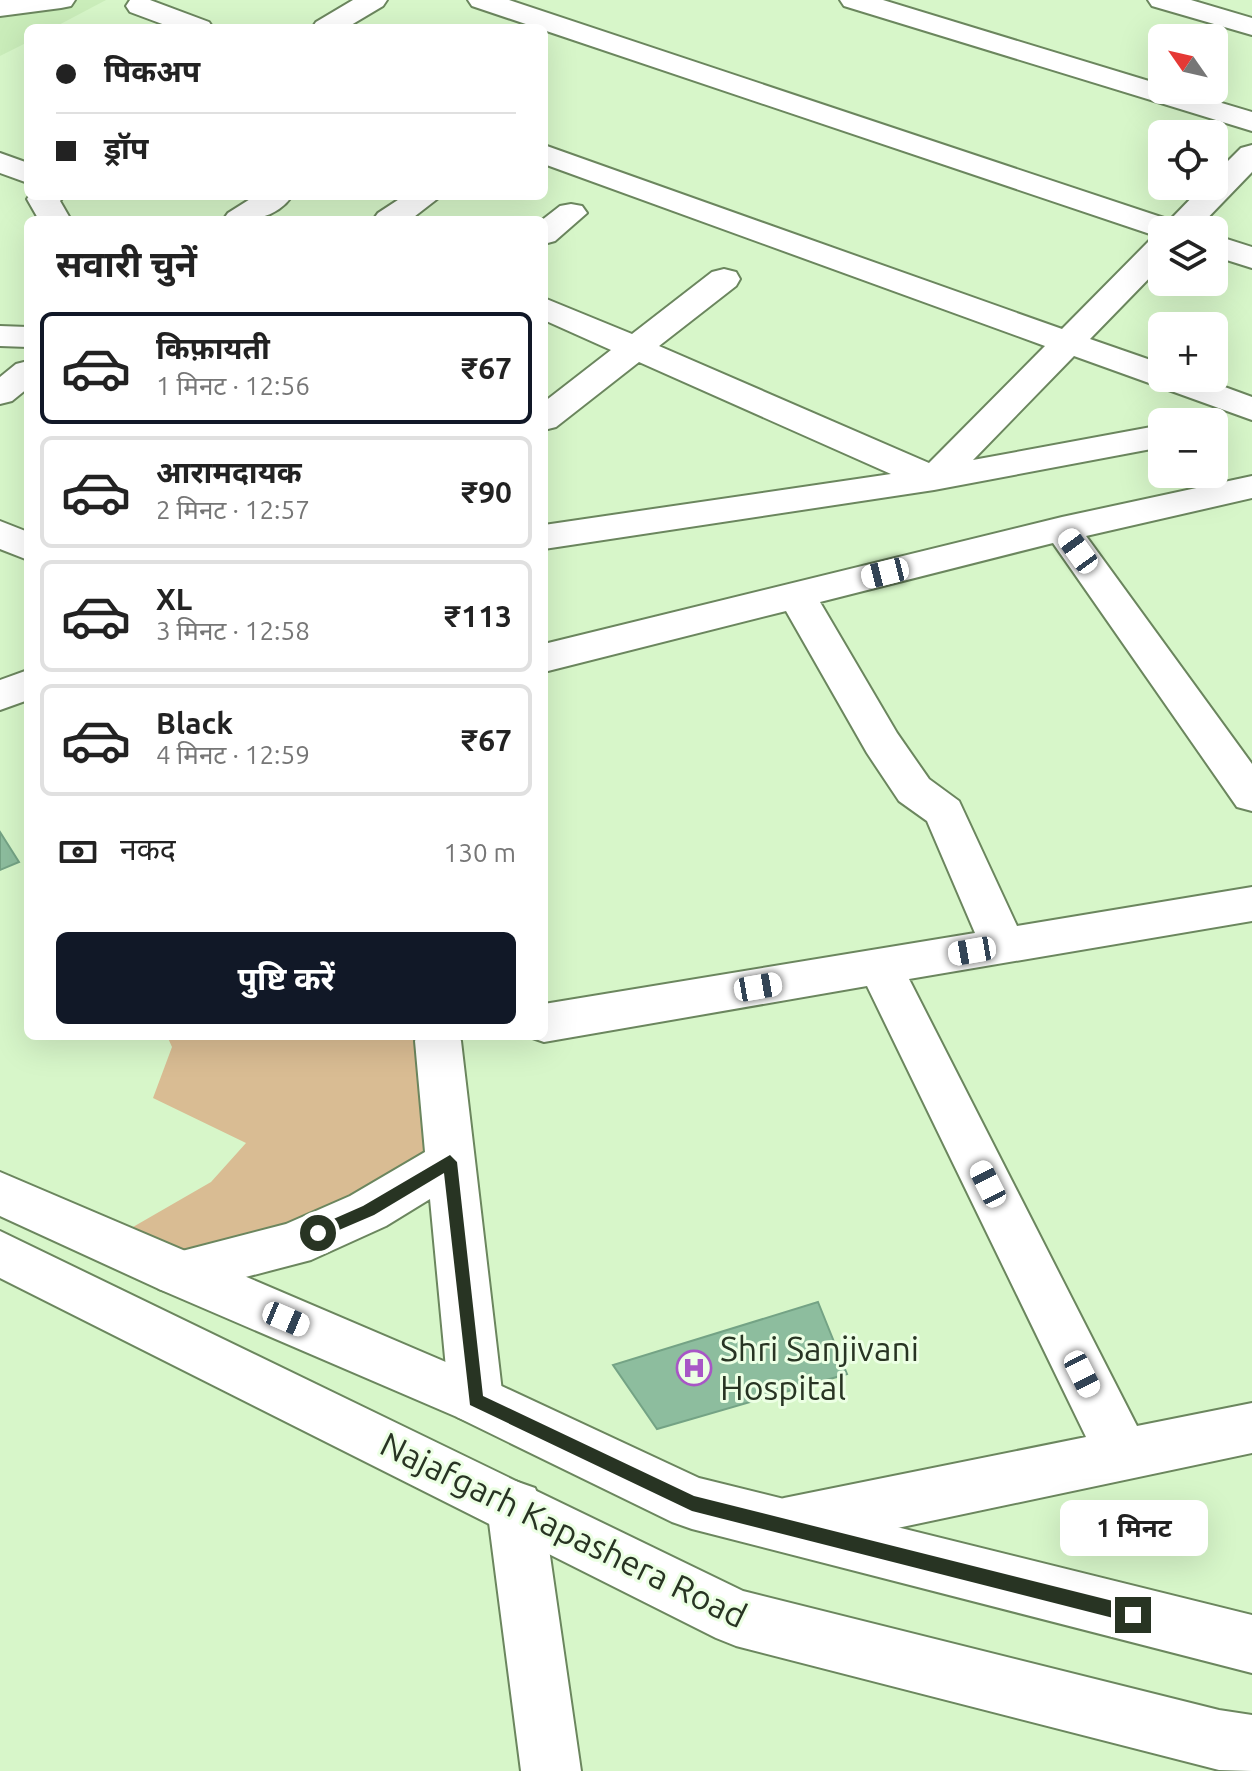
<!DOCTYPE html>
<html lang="hi">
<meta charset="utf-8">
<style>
body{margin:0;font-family:Ubuntu,"Noto Sans Devanagari",sans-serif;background:#f2f2f2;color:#222;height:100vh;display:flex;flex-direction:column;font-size:30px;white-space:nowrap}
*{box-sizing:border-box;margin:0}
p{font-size:26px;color:#767676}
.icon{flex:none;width:44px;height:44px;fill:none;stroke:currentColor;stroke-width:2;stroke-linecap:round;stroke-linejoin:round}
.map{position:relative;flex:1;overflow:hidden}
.side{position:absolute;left:24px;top:216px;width:524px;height:824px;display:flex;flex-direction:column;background:#fff;border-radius:12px;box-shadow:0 8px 32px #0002}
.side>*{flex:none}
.hud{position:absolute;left:24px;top:24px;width:524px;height:176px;border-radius:12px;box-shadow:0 8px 32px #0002;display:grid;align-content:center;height:176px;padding:0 32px;background:#fff}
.needle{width:52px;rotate:304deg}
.tools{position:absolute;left:1148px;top:24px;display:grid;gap:16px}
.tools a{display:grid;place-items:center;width:80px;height:80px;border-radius:12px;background:#fff;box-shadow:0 8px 32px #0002;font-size:40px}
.end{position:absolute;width:36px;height:36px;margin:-18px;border:10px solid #283423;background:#fff;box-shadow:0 0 0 4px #fff}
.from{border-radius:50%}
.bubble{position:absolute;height:56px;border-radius:12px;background:#fff;box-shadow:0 8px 32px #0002;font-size:26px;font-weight:700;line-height:56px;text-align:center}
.car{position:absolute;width:24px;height:48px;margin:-24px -12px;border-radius:10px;box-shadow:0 0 6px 2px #0007;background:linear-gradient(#fff 24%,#345 0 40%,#fff 0 76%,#345 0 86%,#fff 0)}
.hud b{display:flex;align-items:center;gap:28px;height:76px;font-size:30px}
.hud b+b{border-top:2px solid #e0e0e0}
.hud i{width:20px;height:20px;background:#222}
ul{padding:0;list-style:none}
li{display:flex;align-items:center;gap:24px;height:112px;margin:0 16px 12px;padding:0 16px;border:4px solid #e0e0e0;border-radius:12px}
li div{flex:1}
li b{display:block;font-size:30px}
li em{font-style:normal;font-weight:700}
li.active{border-color:#111827}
li>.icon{width:72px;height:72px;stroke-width:1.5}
h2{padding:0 32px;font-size:36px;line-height:96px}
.pay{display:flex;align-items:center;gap:20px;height:88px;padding:0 32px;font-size:30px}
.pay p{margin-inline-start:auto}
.cta{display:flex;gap:16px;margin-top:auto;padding:16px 32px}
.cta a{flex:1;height:92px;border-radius:12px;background:#111827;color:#fff;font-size:32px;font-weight:700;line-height:92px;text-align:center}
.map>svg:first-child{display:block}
.built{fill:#caedba}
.green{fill:#d9bc93}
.building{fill:#8dbd9e;stroke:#74a385;stroke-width:2}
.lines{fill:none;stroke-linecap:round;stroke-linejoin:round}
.minor-casing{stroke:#6b865e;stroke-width:4}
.major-casing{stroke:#6b865e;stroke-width:4}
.minor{fill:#fff;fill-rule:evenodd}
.major{fill:#fff;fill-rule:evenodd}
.route{fill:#283423}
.labels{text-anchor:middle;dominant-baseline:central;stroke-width:6;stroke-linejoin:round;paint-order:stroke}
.near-poi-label{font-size:34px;fill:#283423;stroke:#ecffe4;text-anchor:start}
.near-street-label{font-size:34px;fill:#283423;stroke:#ecffe4}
</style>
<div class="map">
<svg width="1252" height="1771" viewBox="0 0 1252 1771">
<rect width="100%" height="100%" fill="#d7f6c9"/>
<path class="built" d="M0,0h106l-53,28h-25v14l-28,14z"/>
<path class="green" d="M167,1036h234l30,8 13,116 -246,108 -72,-37 85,-49 35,-39 -93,-45 19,-51z"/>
<path class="building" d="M0,832l19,30 -19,8z
M818,1302l29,72 -190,55 -44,-64z"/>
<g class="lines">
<g class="minor-casing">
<path id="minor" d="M0,0h75l-4,6 -10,2 -61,8z
M130,0h20l59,22 4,6h-40l-43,-16 -4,-6z
M353,0h34l-4,6 -37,22h-34l4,-6z
M468,0h41l661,220 33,-34h11v-11l27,-27 11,-3v27l-56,58h-34v35l-72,74 72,25v14h38l52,19v23l-178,-64 -101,104 189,-35v22l-228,43 -390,59v-24l347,-51 -252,-112 -83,65 -12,3v-28l67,-52 -67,-30v-22l88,36 80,-62 12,-3 12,3 4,7 -4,7 -77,60 270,117 116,-117 -501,-182v-19l518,184 89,-90 8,-2 -687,-231z
M840,0h43l279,85v5h16l74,22v19l-408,-125z
M1148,0h43l61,18v17l-100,-29z
M0,153l28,10v20l-28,-10z
M29,196h35l-4,5 11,19h-32l-12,-21z
M255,196h37c-17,24 -42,24 -69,24l5,-7z
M404,196h37l-31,24h-37l5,-7z
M571,204l11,2 5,7 -32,28 -11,3 -2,-24 18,-14z
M1214,235l38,12v21l-38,-12z
M0,326l28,1v20l-28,-1z
M28,361v27l-16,13 -12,3v-27l16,-13z
M1252,476v22l-166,38 166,228v47l-15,-4 -184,-264 -233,59 77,131 32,46 30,22 58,125 235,-39v34l-343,58 228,447 115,-23v50l-468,99 -20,-8 -8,-19 8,-19 20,-8 302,-61 -219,-451 -323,56 -17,-6h17v-32l431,-71 -48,-112 -28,-20 -32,-48 -81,-142 -242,61v-28l518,-127z
M0,521l28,11v28l-28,-11z
M28,670v30l-28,10v-30z
M417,1036h42l2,5 42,359 -8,17 -19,8 -19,-8 -8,-17 -19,-201 -44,27 -75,34 -134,35 -18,-6 -8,-16 8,-16 127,-33 64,-28 75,-44 -10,-111z
M515,1481l20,7 8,19 38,264h-60l-34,-264 8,-19z"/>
</g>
<g class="major-casing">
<path id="major" d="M0,1172l495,211 204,95 553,137v58l-560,-144 -20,-7 -215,-105 -298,-128 -159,-73z
M0,1231l743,360 476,119 33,5v56l-33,-1 -483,-124 -20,-8 -716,-360z"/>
</g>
<use href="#minor" class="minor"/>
<use href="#major" class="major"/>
</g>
<path class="route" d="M450,1155l7,7 26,234 211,100 439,110 6,3 3,6 -3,6 -6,2 -441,-112 -222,-106 -26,-232 -70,42 -56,24 -7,-6 2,-5 50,-22z"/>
<defs>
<g id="hospital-ring" transform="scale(1.8)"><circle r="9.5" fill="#ecffe4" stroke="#a856c6" stroke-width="1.5"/><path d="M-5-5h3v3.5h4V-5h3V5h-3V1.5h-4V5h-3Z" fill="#a856c6"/></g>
</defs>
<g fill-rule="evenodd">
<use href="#hospital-ring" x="694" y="1368"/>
</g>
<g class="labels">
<g class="near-poi-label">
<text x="720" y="1348">Shri Sanjivani<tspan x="720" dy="39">Hospital</tspan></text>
</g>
<g class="near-street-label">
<text transform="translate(564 1529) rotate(26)">Najafgarh Kapashera Road</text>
</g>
</g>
</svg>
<div class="tools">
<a><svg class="needle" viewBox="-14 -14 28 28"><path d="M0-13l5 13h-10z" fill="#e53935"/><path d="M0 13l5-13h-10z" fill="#767676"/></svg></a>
<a><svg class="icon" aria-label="locate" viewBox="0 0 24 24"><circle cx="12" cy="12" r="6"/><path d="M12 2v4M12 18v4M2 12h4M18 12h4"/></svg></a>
<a><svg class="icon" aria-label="layers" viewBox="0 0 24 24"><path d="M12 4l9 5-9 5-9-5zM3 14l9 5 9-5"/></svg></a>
<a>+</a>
<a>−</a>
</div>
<i class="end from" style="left:318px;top:1233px"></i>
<i class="end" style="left:1133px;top:1615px"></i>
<div class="bubble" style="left:1060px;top:1500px;width:148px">1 मिनट</div>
<i class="car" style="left:1078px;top:551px;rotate:324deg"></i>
<i class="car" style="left:885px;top:573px;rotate:256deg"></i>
<i class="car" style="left:972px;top:951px;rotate:260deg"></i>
<i class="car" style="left:758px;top:987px;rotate:80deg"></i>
<i class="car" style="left:988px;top:1184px;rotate:333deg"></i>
<i class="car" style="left:286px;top:1319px;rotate:113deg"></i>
<i class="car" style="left:1082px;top:1374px;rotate:153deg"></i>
<div class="hud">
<b><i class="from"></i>पिकअप</b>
<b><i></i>ड्रॉप</b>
</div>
<section class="side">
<h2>सवारी चुनें</h2>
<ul>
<li class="active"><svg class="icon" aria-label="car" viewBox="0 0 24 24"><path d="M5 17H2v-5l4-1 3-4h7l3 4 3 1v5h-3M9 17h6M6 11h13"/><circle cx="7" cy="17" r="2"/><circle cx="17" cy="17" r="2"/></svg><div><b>किफ़ायती</b><p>1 मिनट · 12:56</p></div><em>₹67</em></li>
<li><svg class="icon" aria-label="car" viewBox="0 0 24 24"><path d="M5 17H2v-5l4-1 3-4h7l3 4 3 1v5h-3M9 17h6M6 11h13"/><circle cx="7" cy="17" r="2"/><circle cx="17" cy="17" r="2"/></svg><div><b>आरामदायक</b><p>2 मिनट · 12:57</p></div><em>₹90</em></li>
<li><svg class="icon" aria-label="car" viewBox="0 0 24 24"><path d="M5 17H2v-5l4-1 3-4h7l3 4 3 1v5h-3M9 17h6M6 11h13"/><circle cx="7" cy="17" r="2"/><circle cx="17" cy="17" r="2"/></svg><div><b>XL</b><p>3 मिनट · 12:58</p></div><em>₹113</em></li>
<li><svg class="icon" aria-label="car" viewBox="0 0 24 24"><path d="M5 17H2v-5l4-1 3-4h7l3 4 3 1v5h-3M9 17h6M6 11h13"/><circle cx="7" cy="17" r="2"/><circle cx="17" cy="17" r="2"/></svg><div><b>Black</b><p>4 मिनट · 12:59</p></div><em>₹67</em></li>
</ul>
<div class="pay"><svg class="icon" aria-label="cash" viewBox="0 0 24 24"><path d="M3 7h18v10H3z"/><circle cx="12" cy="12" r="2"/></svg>नकद<p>130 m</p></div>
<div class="cta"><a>पुष्टि करें</a></div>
</section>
</div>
